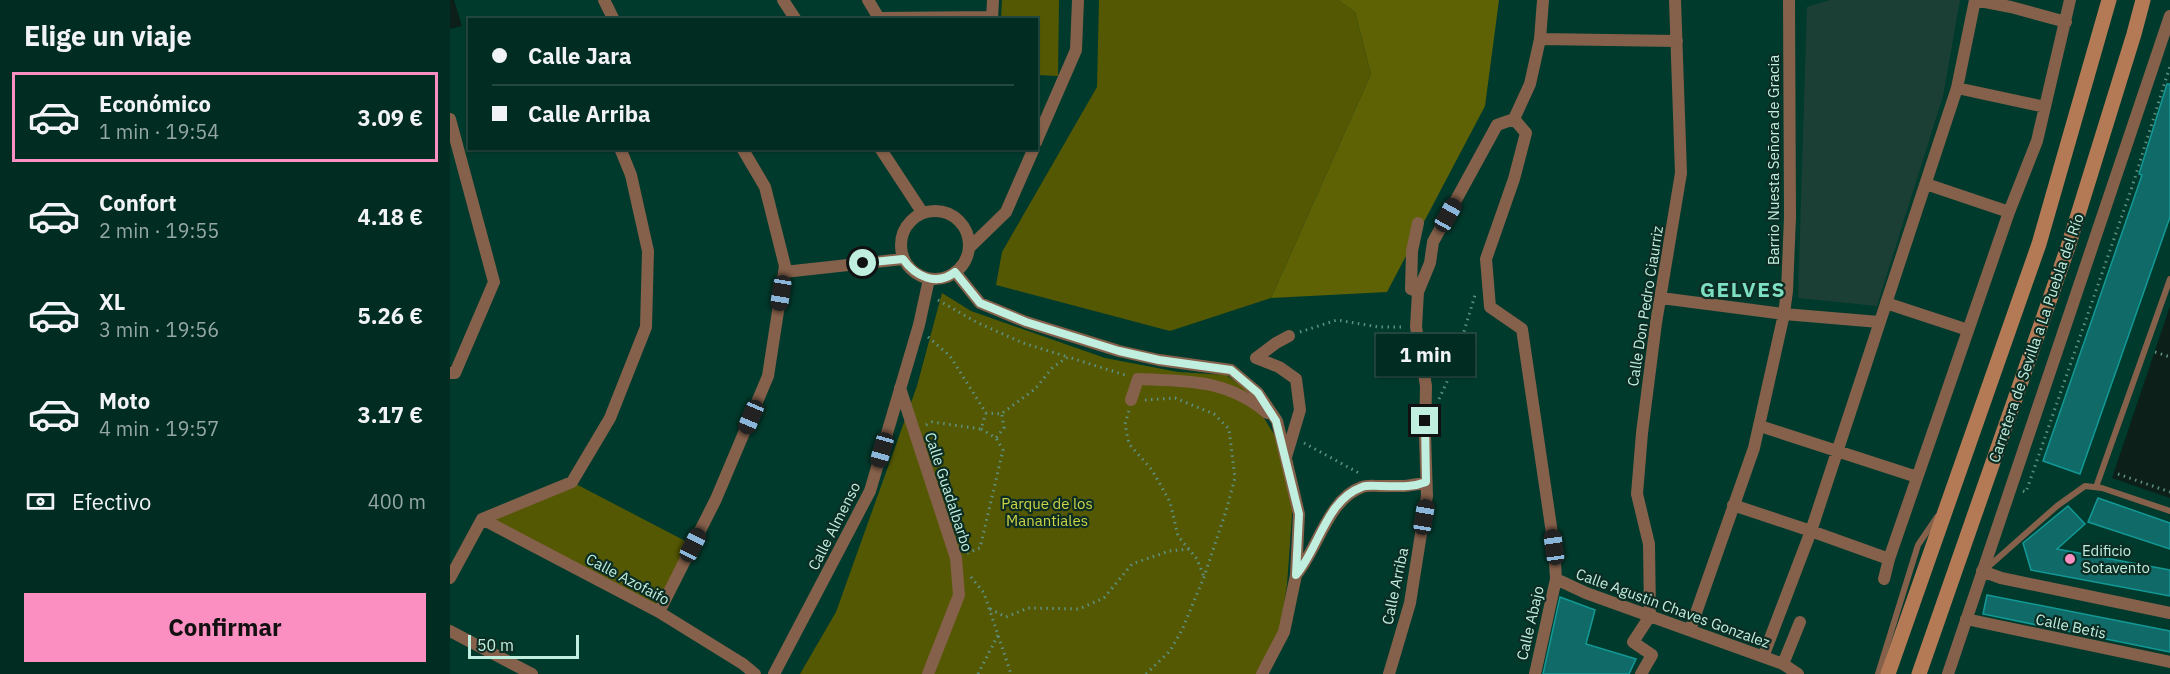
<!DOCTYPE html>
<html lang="es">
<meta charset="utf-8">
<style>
body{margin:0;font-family:"IBM Plex Sans",sans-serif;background:#0e382e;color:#f1f3f6;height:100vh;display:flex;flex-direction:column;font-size:22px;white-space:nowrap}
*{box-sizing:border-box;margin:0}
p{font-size:20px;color:#95a7a5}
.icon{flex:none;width:33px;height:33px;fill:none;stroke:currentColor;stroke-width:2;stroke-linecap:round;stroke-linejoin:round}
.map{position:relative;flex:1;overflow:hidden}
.sheet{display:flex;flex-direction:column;background:#002c21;width:450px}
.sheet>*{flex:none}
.hud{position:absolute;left:18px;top:18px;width:570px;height:132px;border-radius:0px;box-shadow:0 2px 4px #0004,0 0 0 2px #22483f;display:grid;align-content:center;height:132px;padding:0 24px;background:#002c21}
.scale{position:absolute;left:18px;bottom:15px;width:111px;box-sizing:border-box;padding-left:6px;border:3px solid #c1efdf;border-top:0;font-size:16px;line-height:21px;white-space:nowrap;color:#c1efdf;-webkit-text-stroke:4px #0d2d24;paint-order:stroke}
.end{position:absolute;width:27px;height:27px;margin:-14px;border:8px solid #c1efdf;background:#111;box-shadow:0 0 0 3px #111}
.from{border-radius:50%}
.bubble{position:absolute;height:42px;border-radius:0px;background:#002c21;box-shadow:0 2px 4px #0004,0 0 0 2px #22483f;font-size:20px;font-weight:800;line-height:42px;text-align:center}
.car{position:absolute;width:18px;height:36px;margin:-18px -9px;border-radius:8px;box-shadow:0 0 4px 2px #0007;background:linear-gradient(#222 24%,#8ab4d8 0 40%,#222 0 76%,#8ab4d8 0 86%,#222 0)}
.hud b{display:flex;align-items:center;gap:21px;height:57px;font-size:22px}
.hud b+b{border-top:2px solid #22483f}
.hud i{width:15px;height:15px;background:#f1f3f6}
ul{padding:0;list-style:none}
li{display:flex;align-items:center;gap:18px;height:90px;margin:0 12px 9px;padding:0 12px;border:3px solid transparent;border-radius:0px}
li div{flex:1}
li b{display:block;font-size:22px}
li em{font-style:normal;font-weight:800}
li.active{border-color:#fc8fc1}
li>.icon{width:54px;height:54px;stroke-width:1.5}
h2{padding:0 24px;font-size:27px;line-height:72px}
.pay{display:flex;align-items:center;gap:15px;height:66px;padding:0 24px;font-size:22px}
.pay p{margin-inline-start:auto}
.button{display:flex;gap:12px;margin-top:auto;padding:12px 24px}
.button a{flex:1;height:69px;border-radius:0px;background:#fc8fc1;color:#111;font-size:24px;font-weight:800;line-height:69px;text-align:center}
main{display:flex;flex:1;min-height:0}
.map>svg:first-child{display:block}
.built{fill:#1c3f35}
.green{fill:#555803}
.forest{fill:#5e6204}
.water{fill:#0d1f19}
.building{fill:#106b68;stroke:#129996;stroke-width:1.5}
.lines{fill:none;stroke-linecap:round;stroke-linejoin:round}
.path{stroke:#5d9182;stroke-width:3;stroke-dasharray:1.5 4.5;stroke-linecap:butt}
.lane{stroke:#85604a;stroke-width:6}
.street{stroke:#85604a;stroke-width:12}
.secondary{stroke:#b47a56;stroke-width:15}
.route{stroke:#c1efdf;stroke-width:8}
.poi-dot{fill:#fc8fc1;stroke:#0d2d24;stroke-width:2}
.labels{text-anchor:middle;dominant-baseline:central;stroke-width:4.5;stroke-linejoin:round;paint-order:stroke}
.street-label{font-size:15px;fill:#c1efdf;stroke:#0d2d24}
.park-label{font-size:15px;fill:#cdd446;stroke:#0d2d24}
.poi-label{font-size:15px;fill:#c1efdf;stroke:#0d2d24;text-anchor:start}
.district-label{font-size:21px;font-weight:bold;letter-spacing:1.5px;fill:#7de0c2;stroke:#0d2d24}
</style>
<main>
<section class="sheet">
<h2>Elige un viaje</h2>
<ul>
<li class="active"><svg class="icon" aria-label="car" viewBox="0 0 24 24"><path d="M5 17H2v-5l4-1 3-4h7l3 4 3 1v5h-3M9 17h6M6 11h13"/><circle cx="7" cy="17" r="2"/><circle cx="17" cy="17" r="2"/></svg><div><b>Económico</b><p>1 min · 19:54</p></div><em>3.09 €</em></li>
<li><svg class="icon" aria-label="car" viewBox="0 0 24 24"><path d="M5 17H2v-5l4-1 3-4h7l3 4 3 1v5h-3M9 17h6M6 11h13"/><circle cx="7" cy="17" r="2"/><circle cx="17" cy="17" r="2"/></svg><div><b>Confort</b><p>2 min · 19:55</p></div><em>4.18 €</em></li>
<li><svg class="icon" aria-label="car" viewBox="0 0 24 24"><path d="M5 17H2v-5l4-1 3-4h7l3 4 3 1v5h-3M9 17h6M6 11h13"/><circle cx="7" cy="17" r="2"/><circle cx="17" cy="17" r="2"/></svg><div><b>XL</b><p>3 min · 19:56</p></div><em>5.26 €</em></li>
<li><svg class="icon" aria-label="car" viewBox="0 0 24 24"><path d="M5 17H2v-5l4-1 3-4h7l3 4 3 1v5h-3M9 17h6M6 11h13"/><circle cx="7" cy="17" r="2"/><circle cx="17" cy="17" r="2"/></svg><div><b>Moto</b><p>4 min · 19:57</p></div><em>3.17 €</em></li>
</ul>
<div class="pay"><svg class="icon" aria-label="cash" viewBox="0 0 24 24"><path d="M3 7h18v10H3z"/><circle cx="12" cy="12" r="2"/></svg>Efectivo<p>400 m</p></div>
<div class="button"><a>Confirmar</a></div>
</section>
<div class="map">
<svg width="1720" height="674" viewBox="0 0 1720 674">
<rect width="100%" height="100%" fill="#003a2c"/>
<path class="built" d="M1380,0h130l-17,96 -66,210 -79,-8 9,-291z"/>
<path class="green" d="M552,0h57l-1,76 -21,-1 -1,-55 -35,-1z
M649,0h239l17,12 16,62 -100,224 -101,33 -174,-46 6,-33 95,-165z
M492,293l29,18 134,47 73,14 48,3 20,14 31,50 16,62 -6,84 -7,44 -24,45h-456l36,-62 81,-226z
M122,482l121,63 -34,67 -177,-93z"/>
<path class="forest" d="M888,0h161l-14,106 -98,186 -116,6 100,-224 -16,-62z"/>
<path class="water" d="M0,0h4l8,26 -12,3z
M1720,306v192l-58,-20z"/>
<path class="building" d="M1717,84h3v133l-90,257 -37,-13 99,-286 -3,-1z
M1648,498l72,25v26l-82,-27z
M1618,506l17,18 -28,25 113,21v26l-139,-26 -8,-27z
M1537,595l183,36v21l-187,-38z
M1110,597l35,13 -9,34 50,15 -7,15h-86z"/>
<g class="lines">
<path class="path" d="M488,300l38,22 47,21 45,14
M850,332l37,-12 41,7h27
M478,337l22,19 36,57 15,1 34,-25 18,-22 15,-10 57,18
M1705,352l15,5
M989,399l13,-28 24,-79
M695,400l30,-2 39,16 15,15 6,49 -9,33 -22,66 -22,53 -12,21 -24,23
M679,411l-4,13 4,20 23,26 18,32 8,34 19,23 7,18
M476,425l6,-3 49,7 5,-16
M531,429l15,9 8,-10 -2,-13
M854,443l55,30 1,2
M1668,474l52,18
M1573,491l3,1 106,-305 38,-121
M517,553l13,-5 23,-98 -7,-12
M521,577l13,16 27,81
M540,609l16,8 22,-9 51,1 25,-11 28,-34 37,-13 20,-2
M528,674l21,-41"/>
<path class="lane" d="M1646,487l74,-208
M1538,567l69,-61 28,-20 17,2 68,23
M1428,674l40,-129 19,-28"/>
<path class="street" d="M154,0l10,20
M333,0l13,20
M418,0l12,20
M1525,0l36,7 55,15
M429,18l113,-1
M542,20l1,-20
M1090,39l137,2
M1507,88l88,19
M0,119l44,163 -39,91h-5
M1064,119l12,14 -12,46 -28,80 4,48 32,22 32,218 2,32 30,14 197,71 15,10
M586,142l40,-92 2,-50
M430,148l42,64
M1476,184l83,28
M451 245a34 34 0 1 1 68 0a34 34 0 1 1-68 0Z
M968,223l-6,28 -1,38 7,3
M520,247l36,-35 28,-64
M334,272l119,-13
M505,272l25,31 46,19 93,29 40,9 72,10 27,23 19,28 22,93 -3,61 -12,57 -22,42
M1211,298l123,16 95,8
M1436,303l82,27
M806,358l23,9 17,12 4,31 -14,47
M806,358l20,-15 13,-7
M450,388l56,170 3,37 -31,79
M681,400l7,-21c49,2 89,0 129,34
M1310,426l157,51
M1283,505l78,26 78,28
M32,519l177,93 84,52 12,10
M1532,571l19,7 169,35
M846,575c22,-26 32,-76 66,-88 5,-2 12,-1 18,-1 16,0 31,1 46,-4
M0,578l32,-59 90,-37 38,-64 36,-91 2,-76 -17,-76 -11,-27
M1434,579l5,-20 120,-347 28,-71 33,-141
M209,612l57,-113 52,-123 17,-110 -20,-79 -23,-39
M1516,619l204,43
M1240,630l64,-182 30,-134 3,-23 3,-74 -1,-217
M0,631l82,43
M1313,657l48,-126 146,-443 18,-88
M1333,664l17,-42
M324,674l96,-183 49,-166 10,-46
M939,674l21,-71 17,-107 -2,-61 1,-49 -10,-59 2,-35 12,-29 3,-21 64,-117 17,-6 16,-35 10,-45 3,-39
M1085,674l21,-95
M1191,674l11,-19 -19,-13 17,-26 -1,-72 -12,-50 5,-61 14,-110 25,-150 -6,-173
M1498,674l222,-658"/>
<path class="secondary" d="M1438,674l151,-430 70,-244
M1469,674l149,-427 66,-213 9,-34"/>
</g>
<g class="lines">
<path class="route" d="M413,263l40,-4c12,17 33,28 52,13l25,31 46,19 93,29 40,9 72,10 27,23 18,28 23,93 -3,61c23,-27 30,-75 66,-88 5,-2 12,-1 18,-1 16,0 31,2 46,-4l-1,-61"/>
</g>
<circle class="poi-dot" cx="1620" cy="559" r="6"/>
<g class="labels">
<g class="street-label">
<text transform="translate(1323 160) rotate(-90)">Barrio Nuesta Señora de Gracia</text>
<text transform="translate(1195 306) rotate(-81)">Calle Don Pedro Ciaurriz</text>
<text transform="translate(1586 338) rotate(-71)">Carretera de Sevilla a La Puebla del Río</text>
<text transform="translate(499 492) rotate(72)">Calle Guadalbarbo</text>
<text transform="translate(384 526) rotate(-63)">Calle Almenso</text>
<text transform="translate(178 579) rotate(28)">Calle Azofaifo</text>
<text transform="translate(945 586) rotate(-78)">Calle Arriba</text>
<text transform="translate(1223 608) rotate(20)">Calle Agustin Chaves Gonzalez</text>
<text transform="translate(1080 623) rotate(-77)">Calle Abajo</text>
<text transform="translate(1621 626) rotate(12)">Calle Betis</text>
</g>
<g class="park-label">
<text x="597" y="503">Parque de los<tspan x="597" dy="17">Manantiales</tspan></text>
</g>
<g class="poi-label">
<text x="1632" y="550">Edificio<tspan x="1632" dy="17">Sotavento</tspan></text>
</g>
<g class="district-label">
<text x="1293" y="289">GELVES</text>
</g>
</g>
</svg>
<div class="scale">50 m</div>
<i class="end from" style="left:413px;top:263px"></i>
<i class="end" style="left:975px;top:421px"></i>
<div class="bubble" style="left:926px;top:334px;width:99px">1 min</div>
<i class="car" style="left:998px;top:215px;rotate:29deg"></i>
<i class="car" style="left:331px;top:293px;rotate:189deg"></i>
<i class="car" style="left:301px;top:417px;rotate:203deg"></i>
<i class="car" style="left:432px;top:450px;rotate:196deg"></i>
<i class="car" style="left:974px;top:517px;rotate:9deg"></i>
<i class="car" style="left:243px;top:545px;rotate:27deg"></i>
<i class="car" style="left:1104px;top:547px;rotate:352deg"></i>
<div class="hud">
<b><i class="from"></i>Calle Jara</b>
<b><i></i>Calle Arriba</b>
</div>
</div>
</main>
